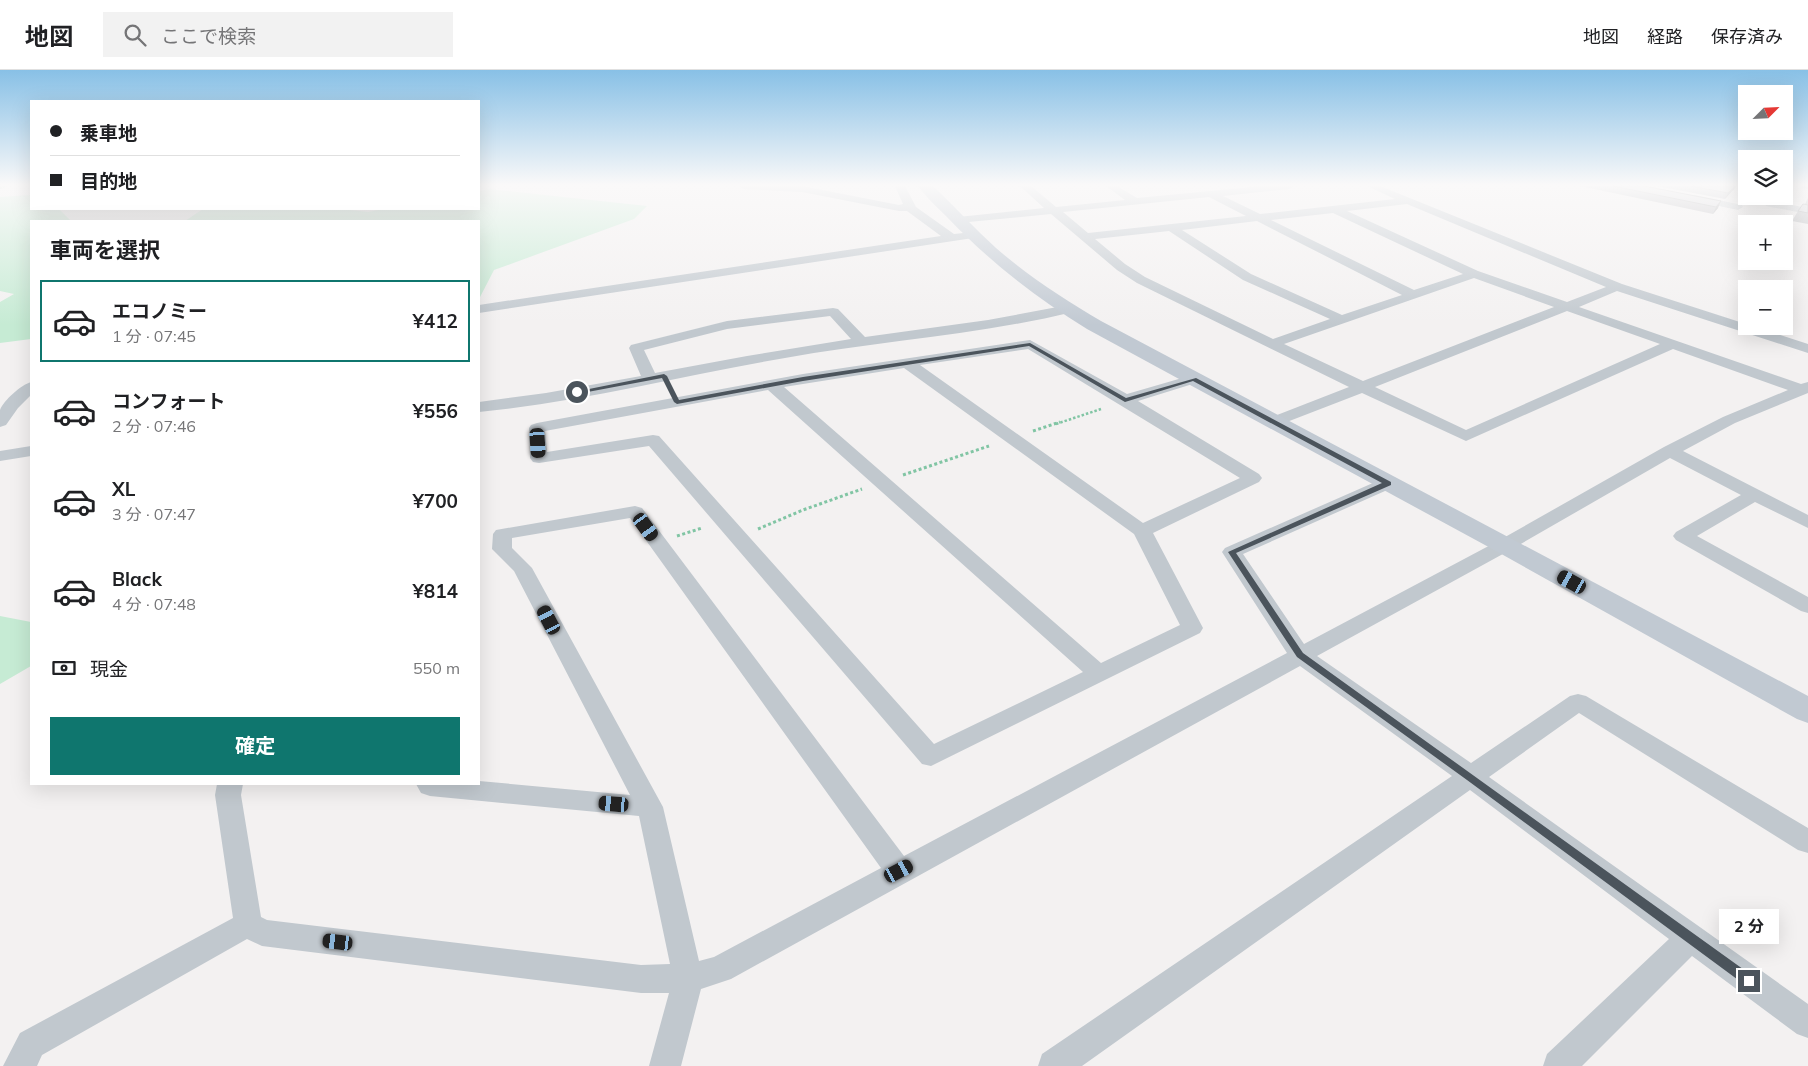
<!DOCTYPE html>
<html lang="ja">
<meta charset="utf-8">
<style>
body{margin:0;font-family:Mulish,"Noto Sans JP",sans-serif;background:#f2f2f2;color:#202124;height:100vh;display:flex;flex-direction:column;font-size:19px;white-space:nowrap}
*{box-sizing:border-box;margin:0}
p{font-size:16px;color:#757577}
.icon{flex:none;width:28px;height:28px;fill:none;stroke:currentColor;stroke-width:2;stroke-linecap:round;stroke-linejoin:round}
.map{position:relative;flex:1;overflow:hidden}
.drawer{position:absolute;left:30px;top:150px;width:450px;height:565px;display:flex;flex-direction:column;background:#fff;border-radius:0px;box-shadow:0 5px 20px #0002}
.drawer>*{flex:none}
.guide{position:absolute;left:30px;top:30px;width:450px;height:110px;border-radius:0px;box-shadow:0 5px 20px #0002;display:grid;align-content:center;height:110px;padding:0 20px;background:#fff}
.needle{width:32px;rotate:66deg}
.buttons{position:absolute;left:1738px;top:15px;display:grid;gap:10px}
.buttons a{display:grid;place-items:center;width:55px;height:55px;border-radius:0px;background:#fff;box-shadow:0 5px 20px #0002;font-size:25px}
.end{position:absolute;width:22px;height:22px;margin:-11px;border:6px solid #4b545c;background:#fff;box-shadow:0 0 0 2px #fff}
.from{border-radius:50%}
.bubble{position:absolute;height:35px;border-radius:0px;background:#fff;box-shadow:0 5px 20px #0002;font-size:16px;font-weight:700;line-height:35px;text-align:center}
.car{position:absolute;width:15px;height:30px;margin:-15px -8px;border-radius:6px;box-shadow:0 0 4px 1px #0007;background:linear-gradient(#222 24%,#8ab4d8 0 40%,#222 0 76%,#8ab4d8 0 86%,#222 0)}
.guide b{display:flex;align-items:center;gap:18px;height:48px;font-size:19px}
.guide b+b{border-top:1px solid #e0e0e0}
.guide i{width:12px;height:12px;background:#202124}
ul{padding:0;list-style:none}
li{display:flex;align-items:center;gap:15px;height:82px;margin:0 10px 8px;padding:0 10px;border:2px solid transparent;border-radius:0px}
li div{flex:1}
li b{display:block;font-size:19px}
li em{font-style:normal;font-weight:700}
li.active{border-color:#0f766e}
li>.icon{width:45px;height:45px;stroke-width:1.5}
h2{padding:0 20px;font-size:22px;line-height:60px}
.pay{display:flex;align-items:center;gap:12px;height:55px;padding:0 20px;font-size:19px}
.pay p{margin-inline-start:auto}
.action{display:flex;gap:10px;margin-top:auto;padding:10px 20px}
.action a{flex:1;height:58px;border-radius:0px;background:#0f766e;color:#fff;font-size:20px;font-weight:700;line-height:58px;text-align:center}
header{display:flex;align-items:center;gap:30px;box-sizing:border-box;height:70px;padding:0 25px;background:#fff;border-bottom:1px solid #e0e0e0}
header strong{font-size:24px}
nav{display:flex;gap:28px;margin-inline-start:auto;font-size:18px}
.search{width:350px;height:45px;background:#f2f2f2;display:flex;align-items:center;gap:12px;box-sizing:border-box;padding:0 18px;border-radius:0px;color:#757577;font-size:19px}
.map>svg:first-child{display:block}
.green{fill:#c6ebd4}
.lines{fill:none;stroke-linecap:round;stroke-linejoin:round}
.path-far2{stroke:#81c5a4;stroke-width:2;stroke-dasharray:2 1;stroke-linecap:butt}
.path-far1{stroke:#81c5a4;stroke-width:2.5;stroke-dasharray:2.5 2;stroke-linecap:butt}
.path{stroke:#81c5a4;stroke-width:3;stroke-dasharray:3 2.5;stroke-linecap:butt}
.street{fill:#c1c8ce;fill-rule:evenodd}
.secondary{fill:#c1c9d2;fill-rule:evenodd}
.wall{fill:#afb1b5}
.shaded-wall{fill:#8f9094}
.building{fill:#ccced3;stroke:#8f9094}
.route{fill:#4b545c}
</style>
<header>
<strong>地図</strong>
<div class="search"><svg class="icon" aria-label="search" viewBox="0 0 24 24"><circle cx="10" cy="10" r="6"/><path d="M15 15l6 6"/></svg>ここで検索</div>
<nav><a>地図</a><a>経路</a><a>保存済み</a></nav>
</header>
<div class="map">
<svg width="1808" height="996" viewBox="0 0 1808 996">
<rect width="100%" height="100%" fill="#f3f1f1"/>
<path class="green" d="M489,119l158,17 -13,13 -140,51 -15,29v-78h-294l18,-12h139l26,3 15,-3h96v-18z
M30,125l1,14h28l12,12h-40v118l-31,4v-41l14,-8 -14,-3v-94z
M0,546l31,6v44l-31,18z"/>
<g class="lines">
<path class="path-far2" d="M0,118l6,-2"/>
<path class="path-far1" d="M1056,354l45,-15"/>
<path class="path" d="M1033,361l27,-9
M903,405l86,-29
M758,459l45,-19 59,-21
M677,466l25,-8"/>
<path class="street" d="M739,116h63l97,19 4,-1 -8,-18h10l11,21 38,27 19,-2 6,3 -6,3 -494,75v-8l462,-69 -34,-25h-8l-97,-19 -58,-3z
M1020,116h11l25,21 69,-7 -19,-14h11l20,12 126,-12h31l-5,3 -66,7 37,18 135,-15 -28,-13h13l242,98 124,40v2h6l56,18v9l-191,-62 -38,16 222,77 7,-2v11l-73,30 -52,28 125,64v13l-53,-26 -58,34 111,61v16l-7,-2 -125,-71 -3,-4 3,-4 65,-37 -71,-37 -158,91 -195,107 154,107 99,-67 8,-2 8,2 222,132v25l-10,-3 -219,-137 -90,64 319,227v34l-11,-4 -105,-78 -110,110h-39l4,-12 122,-115 -199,-149 -388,276h-44l4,-12 410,-278 -152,-110 -569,313 -30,10 -20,77h-32l20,-73h-28l-379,-47 -15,-7 -205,116 -5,11h-34l17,-33 213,-115 -18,-123 2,-11h26l-2,11 20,122 6,3 374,45 29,-1 -31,-148 -209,-20 -9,-3 -5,-9h63v-3l151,14 -116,-224 -22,-22 1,-15 3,-4 139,-24 7,2 262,348 383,-203 -65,-101 3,-4 157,-69 6,-1 6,1 3,4 -3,4 -151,67 61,90 194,-103 166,-94 59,-30 65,-27 -115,-41 -207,92 -104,-48 -83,32h-12l-2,-3 2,-3 82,-32 -212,-104 -20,-13 -66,-56 -93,9 -6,-3 6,-3 86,-9zM1209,127l37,19 -158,17 -25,-21zM1407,134l199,83 -39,15 -89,-31 -131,-60zM1333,143l130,61 -49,16 -143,-70zM1257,151l145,74 -60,20 -91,-41 -69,-44zM1169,161l74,49 87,39 -57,20 -128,-62 -20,-13 -30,-25zM1474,208l80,29 -191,74 -79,-37zM1567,241l93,33 -194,86 -91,-43zM630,448l251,350 -167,89 -15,4 -36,-154 -131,-239 -20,-20v-10z
M1801,116h7v3l-6,-1z
M1695,125l47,10 1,2 -5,3 -47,-10 -1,-2 1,-2z
M1764,126h10l1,6 33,6v6l-42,-8z
M1068,235l5,1 2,3 -2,3c-95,23 -193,29 -288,46 -102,17 -203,44 -306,54v-10l67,-9 95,-17 -12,-28 2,-3 96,-24 106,-13 5,1 27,28 123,-17zM830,246l21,23 -104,17 -92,17 -11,-23 83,-21z
M1030,270l97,54 62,-18h10l3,3 -3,3 -61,19 121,73 3,4 -3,4 -106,51 50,95 -3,5 -269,133 -9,-2 -273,-318 -110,17 -6,-1 -3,-4 -1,-30 2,-3 6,-2 266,-49zM1028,279l212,129 -97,45 -223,-158zM904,298l230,166 46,91 -79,38 -317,-276zM768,320l315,282 -149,72 -275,-308 -6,-1 -106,17 -2,-21z
M31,312v13l-13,13 -12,17 -6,2c0,-5 0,-12 0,-17 4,-10 21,-25 31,-28z
M31,376v10l-31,5v-10z"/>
<path class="secondary" d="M918,116h15c21,20 41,42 63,62 32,28 68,51 105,73l707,375v27l-11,-4 -301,-168 -409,-222c-52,-32 -98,-68 -140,-112 -10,-10 -21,-20 -29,-31z"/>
</g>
<path class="wall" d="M1580,116h64l74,22 -5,6z
M1657,116h79l-11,13z
M1808,128v15l-3,-9z
M1798,141l10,2v11l-16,-3z"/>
<path class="shaded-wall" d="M1735,116h1l-1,2 -10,11 3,-6z
M1721,131l-3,7 -5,6 3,-7z"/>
<path class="building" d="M1613,116h31l77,15 -5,6z
M1691,116h44l-7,7z
M1803,134l5,1v8l-10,-2z"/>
<linearGradient id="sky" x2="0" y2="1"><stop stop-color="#88c0e6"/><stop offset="0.45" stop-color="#faf9f9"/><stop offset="1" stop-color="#faf9f9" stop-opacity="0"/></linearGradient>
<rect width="1808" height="255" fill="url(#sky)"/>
<path class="route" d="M1030,273l96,55 70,-20 195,104v3l-155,68 67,100 451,324 1,4 -1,4 -5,2 -4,-2 -278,-205 -170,-123 -69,-105 154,-69 -189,-102 -68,21 -96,-56 -226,35 -126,23 -3,-2 -12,-24 -85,16 -3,-2 90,-18 3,2 12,24 124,-23z"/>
</svg>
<div class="buttons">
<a><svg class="needle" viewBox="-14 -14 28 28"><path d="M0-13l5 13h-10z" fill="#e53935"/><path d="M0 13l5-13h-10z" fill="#757577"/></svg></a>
<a><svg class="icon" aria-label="layers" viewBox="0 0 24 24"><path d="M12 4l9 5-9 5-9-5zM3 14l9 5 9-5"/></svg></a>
<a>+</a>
<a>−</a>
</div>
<i class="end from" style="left:577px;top:322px"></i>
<i class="end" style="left:1749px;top:911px"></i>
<div class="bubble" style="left:1719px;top:839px;width:60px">2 分</div>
<i class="car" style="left:538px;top:373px;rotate:176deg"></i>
<i class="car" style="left:646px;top:457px;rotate:144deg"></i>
<i class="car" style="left:1572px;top:512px;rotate:299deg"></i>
<i class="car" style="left:549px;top:550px;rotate:332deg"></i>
<i class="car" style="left:614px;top:734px;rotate:275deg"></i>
<i class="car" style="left:899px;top:801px;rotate:62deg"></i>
<i class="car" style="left:338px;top:872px;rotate:277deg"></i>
<div class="guide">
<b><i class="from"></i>乗車地</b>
<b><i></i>目的地</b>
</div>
<section class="drawer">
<h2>車両を選択</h2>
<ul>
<li class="active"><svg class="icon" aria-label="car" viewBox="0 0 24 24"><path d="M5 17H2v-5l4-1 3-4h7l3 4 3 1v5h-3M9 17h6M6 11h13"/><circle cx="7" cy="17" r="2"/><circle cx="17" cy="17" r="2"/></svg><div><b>エコノミー</b><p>1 分 · 07:45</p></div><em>¥412</em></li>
<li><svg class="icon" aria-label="car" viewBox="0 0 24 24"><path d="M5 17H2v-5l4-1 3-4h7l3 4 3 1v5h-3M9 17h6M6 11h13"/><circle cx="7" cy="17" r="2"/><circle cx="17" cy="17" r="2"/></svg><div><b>コンフォート</b><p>2 分 · 07:46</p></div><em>¥556</em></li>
<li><svg class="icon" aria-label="car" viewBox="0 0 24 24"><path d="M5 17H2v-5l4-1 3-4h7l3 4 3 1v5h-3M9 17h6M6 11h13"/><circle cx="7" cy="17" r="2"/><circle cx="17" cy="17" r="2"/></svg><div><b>XL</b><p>3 分 · 07:47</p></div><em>¥700</em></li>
<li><svg class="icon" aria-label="car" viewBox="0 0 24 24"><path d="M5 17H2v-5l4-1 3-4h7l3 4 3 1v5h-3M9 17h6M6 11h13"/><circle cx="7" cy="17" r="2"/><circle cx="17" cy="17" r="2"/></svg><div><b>Black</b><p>4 分 · 07:48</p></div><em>¥814</em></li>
</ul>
<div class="pay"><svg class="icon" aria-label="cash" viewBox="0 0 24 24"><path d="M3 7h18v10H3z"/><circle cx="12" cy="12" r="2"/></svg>現金<p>550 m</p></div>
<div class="action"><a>確定</a></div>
</section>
</div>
